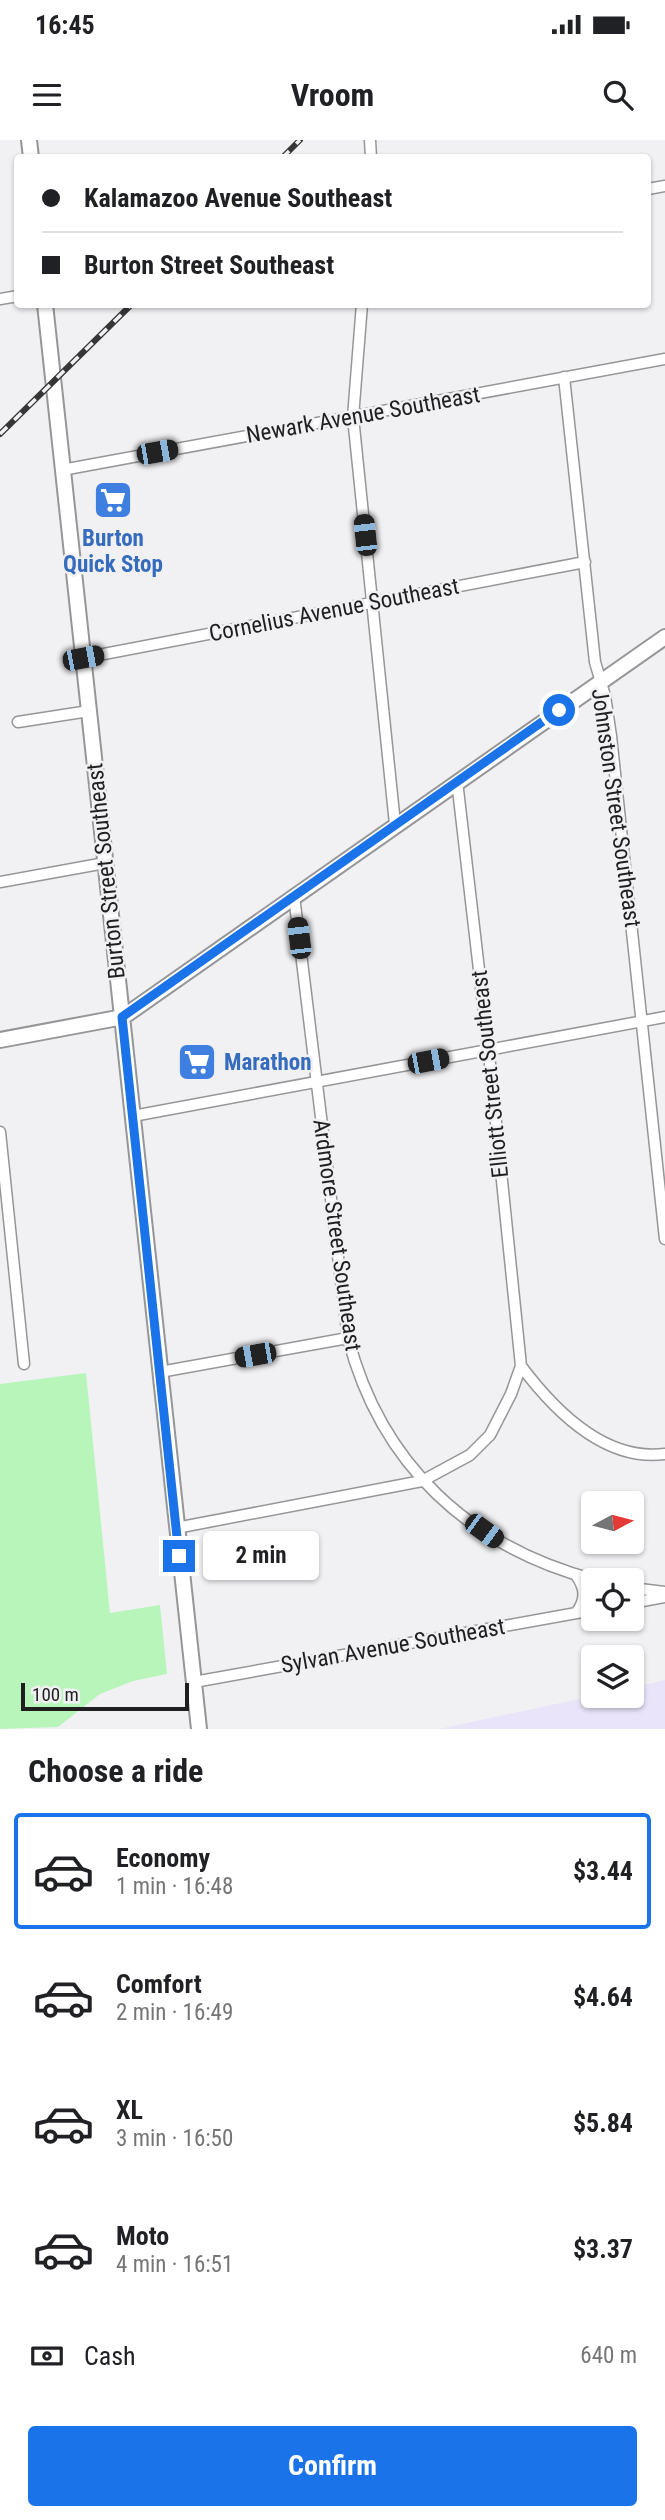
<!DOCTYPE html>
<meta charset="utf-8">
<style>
body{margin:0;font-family:"Roboto Condensed",sans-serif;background:#f2f2f2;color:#202124;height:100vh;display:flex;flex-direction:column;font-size:26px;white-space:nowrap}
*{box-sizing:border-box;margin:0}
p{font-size:23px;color:#757577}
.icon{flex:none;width:38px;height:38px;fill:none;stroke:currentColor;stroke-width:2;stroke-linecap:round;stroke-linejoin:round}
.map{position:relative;height:1589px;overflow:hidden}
.sheet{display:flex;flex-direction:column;background:#fff;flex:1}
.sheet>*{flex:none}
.banner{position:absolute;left:14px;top:14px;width:637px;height:154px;border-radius:7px;box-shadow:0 2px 5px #0004;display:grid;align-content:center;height:154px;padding:0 28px;background:#fff}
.needle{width:46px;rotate:83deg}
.buttons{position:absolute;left:581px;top:1351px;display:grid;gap:14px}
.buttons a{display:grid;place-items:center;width:63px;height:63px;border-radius:7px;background:#fff;box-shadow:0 2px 5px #0004;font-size:35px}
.scale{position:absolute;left:21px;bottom:18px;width:168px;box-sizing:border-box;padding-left:7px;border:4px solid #1f1f20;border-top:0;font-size:19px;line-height:24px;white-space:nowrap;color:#1f1f20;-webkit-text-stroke:5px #f1f1f4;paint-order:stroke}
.end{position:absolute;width:32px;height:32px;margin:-16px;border:9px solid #1a73e8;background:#fff;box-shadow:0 0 0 4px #fff}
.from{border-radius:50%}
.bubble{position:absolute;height:49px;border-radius:7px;background:#fff;box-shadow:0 2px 5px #0004;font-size:23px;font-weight:700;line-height:49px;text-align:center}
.car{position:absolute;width:21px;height:42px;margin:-21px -10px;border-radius:9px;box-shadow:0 0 5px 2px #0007;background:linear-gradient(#222 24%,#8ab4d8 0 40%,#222 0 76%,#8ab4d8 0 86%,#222 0)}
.banner b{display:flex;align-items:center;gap:24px;height:66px;font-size:26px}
.banner b+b{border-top:2px solid #e0e0e0}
.banner i{width:18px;height:18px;background:#202124}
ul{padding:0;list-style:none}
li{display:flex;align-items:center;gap:21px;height:116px;margin:0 14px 10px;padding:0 14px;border:4px solid transparent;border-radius:7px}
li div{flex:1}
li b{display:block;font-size:26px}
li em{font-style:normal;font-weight:700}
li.current{border-color:#1a73e8}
li>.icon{width:63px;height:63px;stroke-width:1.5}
h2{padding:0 28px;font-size:32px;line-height:84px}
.pay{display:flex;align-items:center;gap:18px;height:77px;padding:0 28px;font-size:26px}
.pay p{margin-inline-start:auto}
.primary-button{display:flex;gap:14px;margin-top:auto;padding:14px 28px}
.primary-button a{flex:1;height:80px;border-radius:7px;background:#1a73e8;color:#fff;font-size:28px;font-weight:700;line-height:80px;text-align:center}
.status{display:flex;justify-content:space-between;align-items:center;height:49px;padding:0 35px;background:#fff;direction:ltr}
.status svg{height:19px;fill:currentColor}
header{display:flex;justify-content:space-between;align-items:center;height:91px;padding:0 28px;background:#fff;font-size:32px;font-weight:700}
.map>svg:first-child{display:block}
.education{fill:#e9e4fa}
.green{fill:#b7f5bb}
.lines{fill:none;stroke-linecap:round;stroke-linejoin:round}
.minor-casing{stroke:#969698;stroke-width:13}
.secondary-casing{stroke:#969698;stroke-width:18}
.minor{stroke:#fff;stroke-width:10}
.secondary{stroke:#fff;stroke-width:14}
.rail-casing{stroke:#363637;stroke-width:6}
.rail{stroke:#f1f1f4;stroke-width:3.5;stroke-dasharray:10;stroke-linecap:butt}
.route{stroke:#1a73e8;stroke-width:9}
.labels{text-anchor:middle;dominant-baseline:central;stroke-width:5;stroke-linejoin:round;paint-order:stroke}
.street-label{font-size:23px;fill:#1f1f20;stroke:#f1f1f4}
.shop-label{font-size:23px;font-weight:bold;fill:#366cbe;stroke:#f1f1f4}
</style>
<div class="status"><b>16:45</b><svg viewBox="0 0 49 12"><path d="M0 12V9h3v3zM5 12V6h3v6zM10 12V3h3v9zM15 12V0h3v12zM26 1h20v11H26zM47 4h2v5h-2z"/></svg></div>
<header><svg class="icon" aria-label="menu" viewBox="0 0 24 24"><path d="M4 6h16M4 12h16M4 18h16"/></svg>Vroom<svg class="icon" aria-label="search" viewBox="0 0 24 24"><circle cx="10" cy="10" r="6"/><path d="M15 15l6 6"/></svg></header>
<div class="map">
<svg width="665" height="1589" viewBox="0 0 665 1589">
<rect width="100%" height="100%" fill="#f1f1f4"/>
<path class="education" d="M665,1540v49h-226l154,-33h39v-8z"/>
<path class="green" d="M86,1233l24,240 50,-8 7,69 -34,7 -33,13 -42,33 -58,2v-345z"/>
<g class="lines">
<g class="minor-casing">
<path id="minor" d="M370,0l1,18
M648,49l17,-3
M0,159l18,-3
M362,164l-9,113 42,407
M564,237l31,285 10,34 6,40 54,503
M62,330l603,-111
M83,518l502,-96
M18,582l71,-11
M0,742l105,-19
M294,756l54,442c33,127 122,209 247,242
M133,976l532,-99
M0,992l24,232
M521,1226c33,44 83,96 144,88
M160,1232l188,-34
M176,1388l246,-47 48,-26 20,-20 21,-41 10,-28 -31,-302 -33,-283
M576,1435c10,14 10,25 0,38
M632,1448l33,4
M632,1463l33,-6
M194,1542l399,-72"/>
</g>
<g class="secondary-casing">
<path id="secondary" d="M29,0l2,18
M45,164l154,1425
M0,900l123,-23 542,-380"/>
</g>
<use href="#minor" class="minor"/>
<use href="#secondary" class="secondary"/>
<g class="rail-casing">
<path id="rail" d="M282,18l18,-18
M0,294l132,-130"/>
</g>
<use href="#rail" class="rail"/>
</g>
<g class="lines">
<path class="route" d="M179,1416l-57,-539 437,-307"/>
</g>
<defs>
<g id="supermarket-square" transform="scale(2.0125)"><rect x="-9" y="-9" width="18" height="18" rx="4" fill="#3f7fe0" stroke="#f1f1f4"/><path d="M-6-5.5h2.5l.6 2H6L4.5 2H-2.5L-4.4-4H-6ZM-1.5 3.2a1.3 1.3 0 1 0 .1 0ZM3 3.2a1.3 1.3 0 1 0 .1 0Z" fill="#fff"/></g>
</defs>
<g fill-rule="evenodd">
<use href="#supermarket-square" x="113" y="360"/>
<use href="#supermarket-square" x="197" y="922"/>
</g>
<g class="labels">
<g class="street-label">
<text transform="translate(363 275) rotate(-10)">Newark Avenue Southeast</text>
<text transform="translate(334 470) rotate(-11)">Cornelius Avenue Southeast</text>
<text transform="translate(616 668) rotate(82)">Johnston Street Southeast</text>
<text transform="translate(106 731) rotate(-96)">Burton Street Southeast</text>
<text transform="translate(490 934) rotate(-96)">Elliott Street Southeast</text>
<text transform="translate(337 1095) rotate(82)">Ardmore Street Southeast</text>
<text transform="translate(393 1506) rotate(-10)">Sylvan Avenue Southeast</text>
</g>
<g class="shop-label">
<text x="113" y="398">Burton<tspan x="113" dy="26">Quick Stop</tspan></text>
<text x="224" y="922" text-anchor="start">Marathon</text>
</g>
</g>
</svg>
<div class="buttons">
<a><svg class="needle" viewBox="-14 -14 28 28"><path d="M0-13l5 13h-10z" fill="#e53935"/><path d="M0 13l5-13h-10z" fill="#757577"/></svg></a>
<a><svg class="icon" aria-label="locate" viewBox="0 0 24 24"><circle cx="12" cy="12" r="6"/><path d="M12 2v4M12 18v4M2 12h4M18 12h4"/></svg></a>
<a><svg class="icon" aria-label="layers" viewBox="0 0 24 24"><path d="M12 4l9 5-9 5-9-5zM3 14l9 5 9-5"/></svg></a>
</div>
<div class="scale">100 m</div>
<i class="end from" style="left:559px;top:570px"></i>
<i class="end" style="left:179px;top:1416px"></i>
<div class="bubble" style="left:203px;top:1391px;width:116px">2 min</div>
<i class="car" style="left:157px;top:312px;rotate:80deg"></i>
<i class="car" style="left:365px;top:395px;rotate:354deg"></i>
<i class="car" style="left:83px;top:518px;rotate:79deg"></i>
<i class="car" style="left:299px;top:798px;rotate:353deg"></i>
<i class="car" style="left:428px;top:921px;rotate:79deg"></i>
<i class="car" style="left:255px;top:1215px;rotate:260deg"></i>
<i class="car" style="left:484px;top:1391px;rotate:126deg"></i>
<div class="banner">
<b><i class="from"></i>Kalamazoo Avenue Southeast</b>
<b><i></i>Burton Street Southeast</b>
</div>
</div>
<section class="sheet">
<h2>Choose a ride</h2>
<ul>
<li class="current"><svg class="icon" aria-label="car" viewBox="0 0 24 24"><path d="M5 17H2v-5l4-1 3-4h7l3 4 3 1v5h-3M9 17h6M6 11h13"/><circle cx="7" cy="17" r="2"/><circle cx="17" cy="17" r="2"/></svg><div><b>Economy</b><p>1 min · 16:48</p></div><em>$3.44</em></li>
<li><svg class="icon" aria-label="car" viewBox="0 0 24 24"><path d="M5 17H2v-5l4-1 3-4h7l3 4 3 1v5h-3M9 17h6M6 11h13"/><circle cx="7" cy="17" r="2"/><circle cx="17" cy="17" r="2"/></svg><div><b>Comfort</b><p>2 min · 16:49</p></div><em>$4.64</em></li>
<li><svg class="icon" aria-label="car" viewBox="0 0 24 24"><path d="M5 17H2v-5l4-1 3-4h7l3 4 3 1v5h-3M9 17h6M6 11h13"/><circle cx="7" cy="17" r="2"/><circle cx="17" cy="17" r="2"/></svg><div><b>XL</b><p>3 min · 16:50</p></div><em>$5.84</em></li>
<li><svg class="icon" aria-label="car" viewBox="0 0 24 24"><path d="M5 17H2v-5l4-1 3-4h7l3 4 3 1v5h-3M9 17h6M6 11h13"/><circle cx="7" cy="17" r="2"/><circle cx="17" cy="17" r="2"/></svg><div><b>Moto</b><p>4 min · 16:51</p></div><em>$3.37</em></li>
</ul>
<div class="pay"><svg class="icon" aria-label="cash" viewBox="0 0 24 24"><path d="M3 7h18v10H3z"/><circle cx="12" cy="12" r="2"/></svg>Cash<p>640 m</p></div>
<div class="primary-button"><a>Confirm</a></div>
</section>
